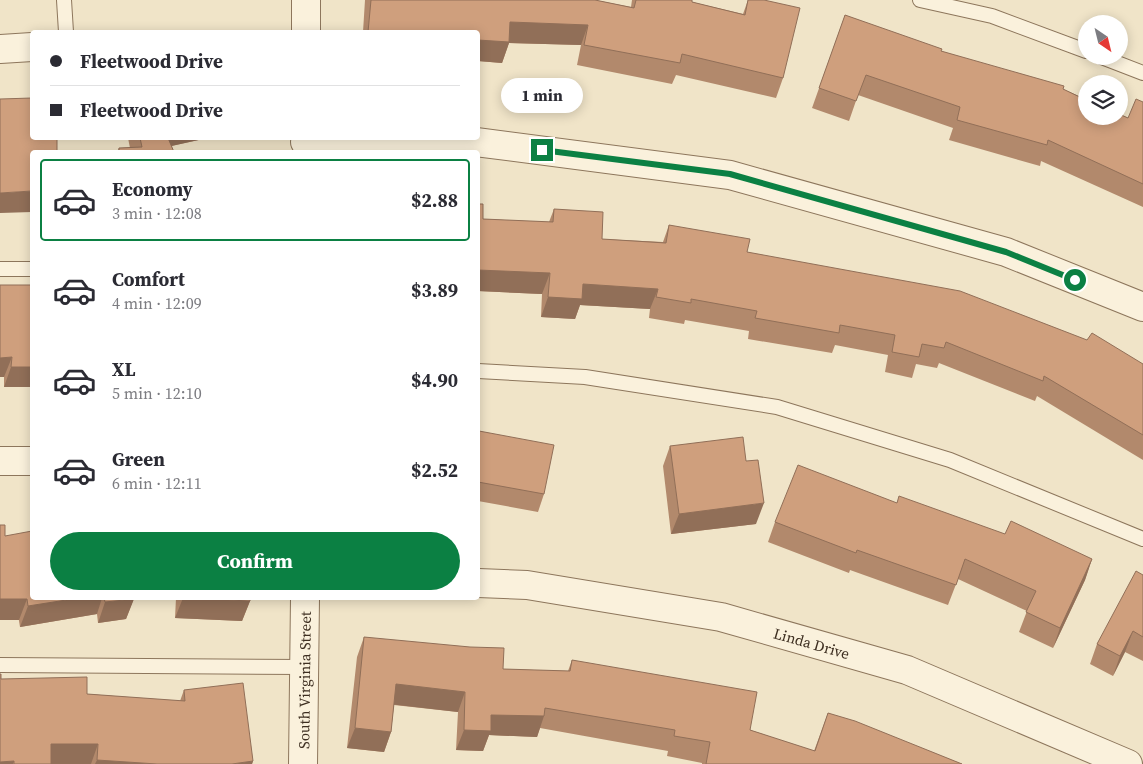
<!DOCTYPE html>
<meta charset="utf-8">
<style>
body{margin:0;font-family:"Source Serif 4",serif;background:#f2f2f3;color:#2b2b33;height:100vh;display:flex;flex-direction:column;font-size:19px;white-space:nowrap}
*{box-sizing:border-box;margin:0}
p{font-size:16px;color:#7c7c81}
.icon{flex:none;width:28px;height:28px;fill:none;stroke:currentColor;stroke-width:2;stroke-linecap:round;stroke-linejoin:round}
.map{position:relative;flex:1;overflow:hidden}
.side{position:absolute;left:30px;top:150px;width:450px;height:450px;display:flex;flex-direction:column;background:#fff;border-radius:5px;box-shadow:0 2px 12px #0003}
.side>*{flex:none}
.banner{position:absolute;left:30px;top:30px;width:450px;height:110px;border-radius:5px;box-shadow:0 2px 12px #0003;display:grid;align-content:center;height:110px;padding:0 20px;background:#fff}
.needle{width:32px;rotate:145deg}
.controls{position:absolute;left:1078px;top:15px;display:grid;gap:10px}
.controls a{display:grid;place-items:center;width:50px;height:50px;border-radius:50%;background:#fff;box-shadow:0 2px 12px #0003;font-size:25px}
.end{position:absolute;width:22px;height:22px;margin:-11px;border:6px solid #0b8043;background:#fff;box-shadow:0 0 0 2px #fff}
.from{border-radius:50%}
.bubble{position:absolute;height:35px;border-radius:18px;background:#fff;box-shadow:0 2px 12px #0003;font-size:16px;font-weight:700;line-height:35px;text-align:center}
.banner b{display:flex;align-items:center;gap:18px;height:48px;font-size:19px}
.banner b+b{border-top:1px solid #e1e1e2}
.banner i{width:12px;height:12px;background:#2b2b33}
ul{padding:9px 0 0;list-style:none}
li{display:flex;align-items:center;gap:15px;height:82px;margin:0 10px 8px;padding:0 10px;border:2px solid transparent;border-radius:5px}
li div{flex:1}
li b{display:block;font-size:19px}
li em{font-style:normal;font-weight:700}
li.current{border-color:#0b8043}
li>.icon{width:45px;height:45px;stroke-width:1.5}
.primary-button{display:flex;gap:10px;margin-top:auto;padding:10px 20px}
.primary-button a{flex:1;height:58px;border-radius:30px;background:#0b8043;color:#fff;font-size:20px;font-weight:700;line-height:58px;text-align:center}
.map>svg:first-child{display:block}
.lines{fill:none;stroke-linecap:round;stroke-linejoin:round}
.service-casing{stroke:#8d765c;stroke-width:16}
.minor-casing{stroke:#8d765c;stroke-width:30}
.tertiary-casing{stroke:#8d765c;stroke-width:30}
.service{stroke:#faf1dc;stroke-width:14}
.minor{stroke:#faf1dc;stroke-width:28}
.tertiary{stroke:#faf1dc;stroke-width:28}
.wall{fill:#b2896c}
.shaded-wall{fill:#916f58}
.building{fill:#cf9f7d;stroke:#916f58}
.route{stroke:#0b8043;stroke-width:6}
.labels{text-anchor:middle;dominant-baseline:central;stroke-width:5;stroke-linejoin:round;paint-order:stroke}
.street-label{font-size:15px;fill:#3d2e20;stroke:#f7eed8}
</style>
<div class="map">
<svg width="1143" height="764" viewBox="0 0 1143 764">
<rect width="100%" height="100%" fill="#f0e4c8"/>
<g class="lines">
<g class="service-casing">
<path id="service" d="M64,0l2,32
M920,0l72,16 94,35
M1099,56l44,17
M0,269h32
M478,371l107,6 192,30 173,53 193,79
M0,665l305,2"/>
</g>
<g class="minor-casing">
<g id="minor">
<path d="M0,49l32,-2"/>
<path d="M0,461h32"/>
<path id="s1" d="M478,583l49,2 194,32 186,53 221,94"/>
</g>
</g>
<g class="tertiary-casing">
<g id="tertiary">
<path d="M306,0v32"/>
<path d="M305,142l163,-1 262,34 276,77 137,55"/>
<path id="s2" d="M303,764l2,-166"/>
</g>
</g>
<use href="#service" class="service"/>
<use href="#minor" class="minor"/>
<use href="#tertiary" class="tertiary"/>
</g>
<path class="wall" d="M365,0h230l36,7 1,-7h60v2l51,12 5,-14h16l19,78 -7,20 -100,-23 -4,9 -95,-19 4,-20 -72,-2 -7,20 -24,-2v-29h-115z
M845,15l96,36 122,38 65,29 15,-16v105l-102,-46 -1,5 -91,-26 4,-12 -95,-33 -9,26 -37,-13z
M128,138h75v1l-32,7 3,6h-57l2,-4h11z
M478,204l5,15 66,3 5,-13 48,30 61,3 6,-17 78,27 396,112v96l-106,-64 -2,5 -96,-38 -2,5 -21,-4 -4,14 -27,-6 3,-17 -53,-10 -3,8 -84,-14 1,-8 -64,-11 -1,4 -35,-6 1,-9 -70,-4 -5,14 -34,-2 1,-23 -64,-3z
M0,285l32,102h-28v-10h-4z
M479,431l65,63 -6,18 -60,-11v-66z
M670,446l76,15 10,63 -85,10 -8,-68z
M775,522l230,12 87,25 -7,21 -32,68 -34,-16 8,-21 -69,-32 -10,26 -98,-35 -1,3 -81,-31z
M5,536l27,62h102l-8,21 -28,4 -1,-9 -77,13z
M1143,575v86l-18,-9 -12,24 -23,-12 7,-20z
M176,598h74v3l-8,20 -67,-3z
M364,637l139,32 65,2 4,-11 178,70 64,21 14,-38 134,51h-260v-1l-35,-7 1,-5 -128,-23 -3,9 -48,-2 -6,16 -27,-1 2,-38 -64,-7 -3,27 -7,20 -37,-4 10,-91z
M1,679l86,15 93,7 4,-11 69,71 -1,3h-252z"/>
<path class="shaded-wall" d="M510,22l78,3 -7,20 -72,-2 -7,20 -24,-2v-21z
M162,138h41v1l-45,10z
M32,191v21l-32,1v-20z
M478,270l72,3 -8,21 -64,-3z
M583,284l75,5 -8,20 -70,-4 -5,14 -34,-2 7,-20z
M12,357l-8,20h-4v-19z
M11,367h21v20h-28z
M764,503l-8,21 -85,10 8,-20z
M1092,559l-7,21 -32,68 7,-20z
M79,598h23l-5,16 -77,13 8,-21z
M183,598l67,3 -8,20 -67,-3z
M0,599h27l-8,21h-19z
M134,599l-8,20 -28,4 7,-21z
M1133,631l-8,21 -12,24 7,-20z
M396,684l69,8 -7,20 -69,-8z
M491,715l53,1 -7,21 -48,-2 -6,16 -27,-1 8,-20z
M355,728l36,4 -7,20 -37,-4z
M51,744h47l-7,20h-47z
M97,760l60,4h-62z
M14,761l-1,3h-13v-2z
M253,761l-1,3h-20z"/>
<path class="building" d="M371,0h224l39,8 2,-8h56v2l53,13 3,-15h16l36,8 -17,70 -101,-24 -2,9 -96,-18 4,-20 -78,-3 -1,20 -31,-2v-8h-110z
M845,15l97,34 -1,2 123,35 -1,3 23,11v16h33v-2l9,4 8,-19 7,3v82l-95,-44 -1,5 -90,-25 3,-13 -94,-32 -10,26 -37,-13z
M32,98v40h25v14h-25v39l-32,2v-94z
M140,138h28l6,14h-55v-4l23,-1z
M478,204h5v15l70,3 1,-13 49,3 -1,27 64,4 3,-18 81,14 -3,13 213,39 127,49 5,-7 51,31v71l-99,-59 -1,5 -97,-39 -2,6 -22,-4 -3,13 -27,-5 3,-17 -55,-10 -1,8 -84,-15 2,-7 -66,-12v4l-35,-6 2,-8 -75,-5 -1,15 -34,-2 2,-24 -72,-3z
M0,285h32v82h-21l1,-10 -12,1z
M479,431l75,14 -10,49 -66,-12v-45z
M743,437l3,24 12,-1 6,43 -85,11 -9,-68z
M798,465l99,38 2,-7 106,38 6,-13 81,38 -32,69 -34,-16 10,-21 -71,-32 -9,26 -99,-35 -1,3 -81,-31z
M0,525h5v11l27,-5v67h47l-51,8 -1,-7h-27z
M1136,571l7,4v62l-10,-6 -13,25 -23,-12z
M104,598h29l1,1 -29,3z
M184,598h66v3z
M364,637l106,10 34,1 -1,21 67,2 2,-11 185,32 -7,38 65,21 13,-38 27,8 107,43h-256l4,-22 -36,-6 1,-6 -130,-22 -1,8 -53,-1v16l-27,-1 1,-38 -69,-8 -5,48 -36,-4z
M0,674h1v5l86,-2v17l98,7 -1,-11 59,-7 10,78 -21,3h-75l-60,-4 1,-16h-47v20h-37v-3l-14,1z"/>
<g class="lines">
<path class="route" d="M542,150l188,24 276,78 69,28"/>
</g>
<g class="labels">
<g class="street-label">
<text stroke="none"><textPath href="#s1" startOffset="340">Linda Drive</textPath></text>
<text stroke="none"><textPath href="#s2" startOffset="84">South Virginia Street</textPath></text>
</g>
</g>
</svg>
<div class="controls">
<a><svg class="needle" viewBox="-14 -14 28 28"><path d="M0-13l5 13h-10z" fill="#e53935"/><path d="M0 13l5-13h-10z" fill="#7c7c81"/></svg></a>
<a><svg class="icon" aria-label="layers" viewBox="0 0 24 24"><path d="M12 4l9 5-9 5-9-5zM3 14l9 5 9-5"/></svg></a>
</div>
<i class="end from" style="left:1075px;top:280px"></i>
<i class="end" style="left:542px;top:150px"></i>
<div class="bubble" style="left:501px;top:78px;width:82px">1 min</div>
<div class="banner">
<b><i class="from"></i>Fleetwood Drive</b>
<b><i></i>Fleetwood Drive</b>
</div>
<section class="side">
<ul>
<li class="current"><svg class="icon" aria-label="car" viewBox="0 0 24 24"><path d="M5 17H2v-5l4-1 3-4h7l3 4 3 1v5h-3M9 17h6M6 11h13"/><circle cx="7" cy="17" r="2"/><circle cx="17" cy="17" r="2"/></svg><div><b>Economy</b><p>3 min · 12:08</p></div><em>$2.88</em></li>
<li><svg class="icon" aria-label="car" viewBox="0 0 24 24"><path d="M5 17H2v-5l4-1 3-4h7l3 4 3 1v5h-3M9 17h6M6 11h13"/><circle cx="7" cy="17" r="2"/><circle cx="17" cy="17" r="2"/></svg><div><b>Comfort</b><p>4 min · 12:09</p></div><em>$3.89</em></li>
<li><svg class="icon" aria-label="car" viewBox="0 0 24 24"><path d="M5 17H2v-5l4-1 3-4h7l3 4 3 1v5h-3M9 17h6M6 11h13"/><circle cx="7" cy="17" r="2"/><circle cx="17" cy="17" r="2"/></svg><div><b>XL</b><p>5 min · 12:10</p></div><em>$4.90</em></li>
<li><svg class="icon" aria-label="car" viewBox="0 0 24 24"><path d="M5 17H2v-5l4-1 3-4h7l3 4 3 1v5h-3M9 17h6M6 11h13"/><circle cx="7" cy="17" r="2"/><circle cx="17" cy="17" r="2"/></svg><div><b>Green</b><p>6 min · 12:11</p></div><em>$2.52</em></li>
</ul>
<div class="primary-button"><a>Confirm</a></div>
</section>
</div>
